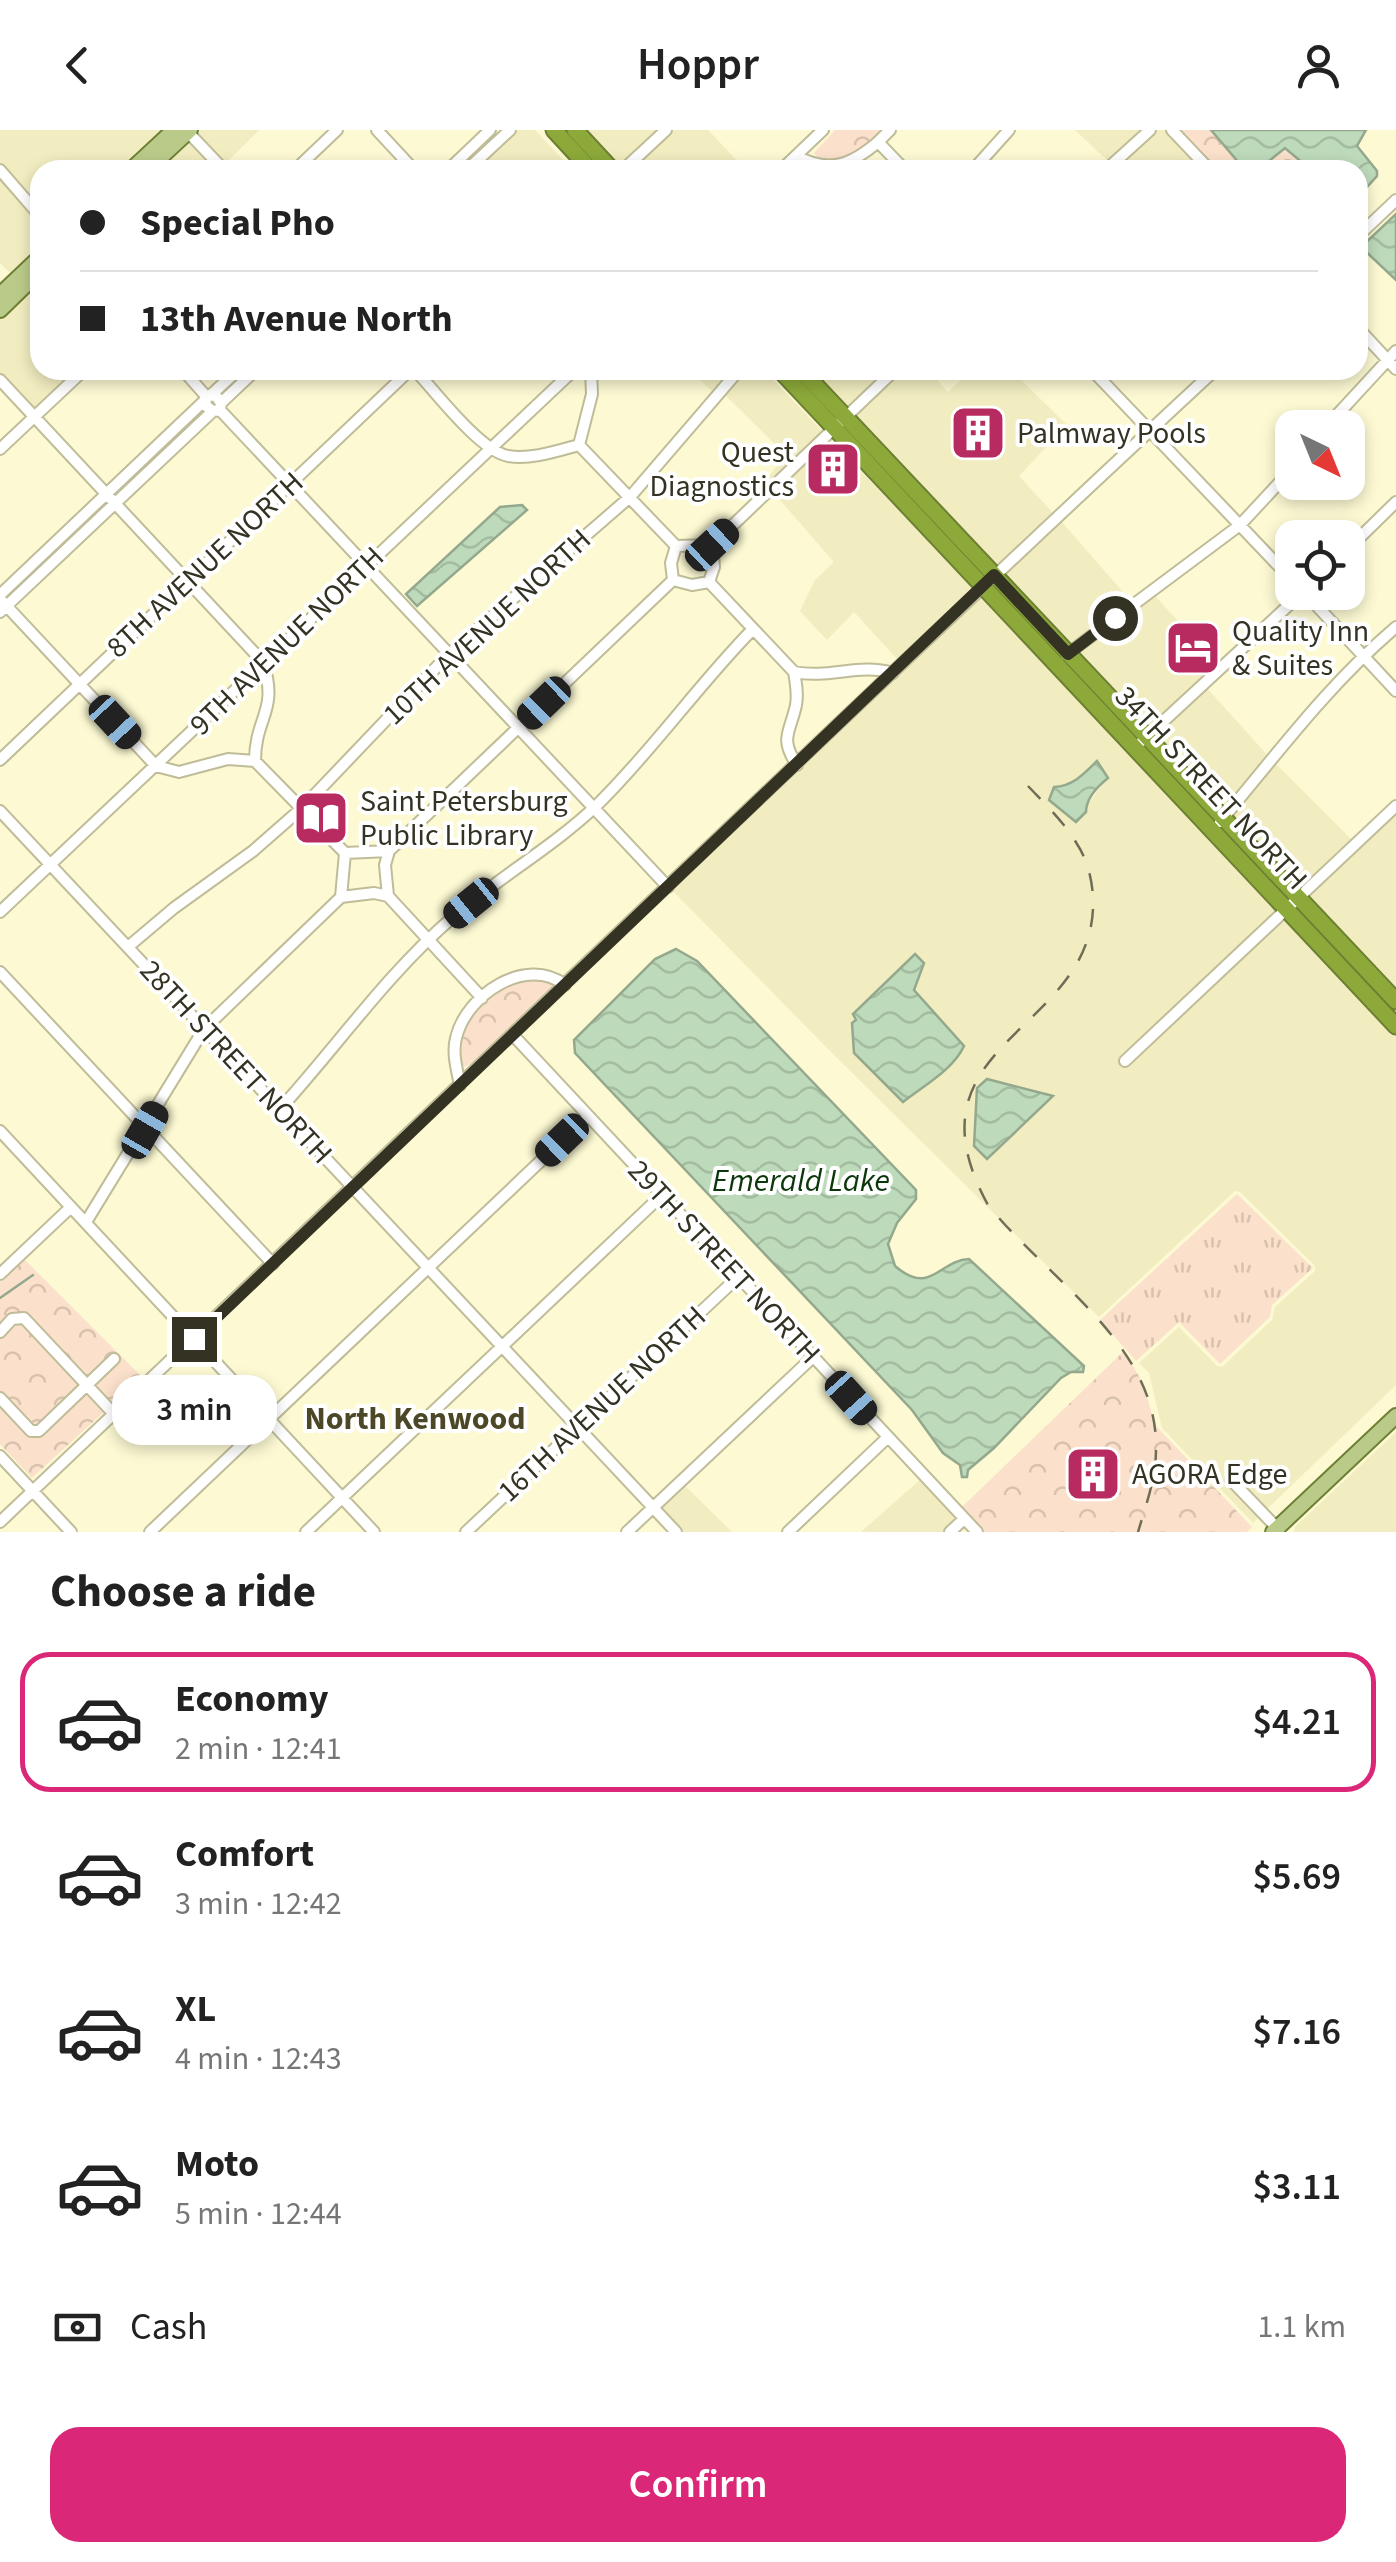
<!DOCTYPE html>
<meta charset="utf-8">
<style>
body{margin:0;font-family:"Source Sans 3",sans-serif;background:#f6f6f6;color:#222;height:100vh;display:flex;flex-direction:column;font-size:38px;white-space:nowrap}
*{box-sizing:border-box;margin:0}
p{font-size:32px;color:#767676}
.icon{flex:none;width:55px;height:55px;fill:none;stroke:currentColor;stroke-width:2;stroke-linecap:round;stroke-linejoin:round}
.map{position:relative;height:1402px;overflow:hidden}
.side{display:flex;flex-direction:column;background:#fff;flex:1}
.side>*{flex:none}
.banner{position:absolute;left:30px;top:30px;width:1338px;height:220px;border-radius:30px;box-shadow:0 5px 15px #0003;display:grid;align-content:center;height:220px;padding:0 50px;background:#fff}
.needle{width:65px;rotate:137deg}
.fabs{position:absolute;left:1275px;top:280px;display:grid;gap:20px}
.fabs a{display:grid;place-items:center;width:90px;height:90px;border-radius:20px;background:#fff;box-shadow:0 5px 15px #0003;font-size:50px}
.end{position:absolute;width:45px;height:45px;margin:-22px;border:12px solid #333223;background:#fff;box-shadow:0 0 0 5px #fff}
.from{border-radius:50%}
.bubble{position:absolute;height:70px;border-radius:30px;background:#fff;box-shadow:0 5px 15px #0003;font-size:32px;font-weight:600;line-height:70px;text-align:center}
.car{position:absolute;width:30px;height:60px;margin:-30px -15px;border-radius:12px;box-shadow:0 0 8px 2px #0007;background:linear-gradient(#222 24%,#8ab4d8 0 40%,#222 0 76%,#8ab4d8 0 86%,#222 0)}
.banner b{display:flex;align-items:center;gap:35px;height:95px;font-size:38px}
.banner b+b{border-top:2px solid #e0e0e0}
.banner i{width:25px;height:25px;background:#222}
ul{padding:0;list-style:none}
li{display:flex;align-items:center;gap:30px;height:140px;margin:0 20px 15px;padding:0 30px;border:5px solid transparent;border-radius:30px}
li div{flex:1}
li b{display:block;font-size:38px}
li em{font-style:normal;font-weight:600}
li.active{border-color:#db2777}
li>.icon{width:90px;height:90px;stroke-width:1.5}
h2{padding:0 50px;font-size:45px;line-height:120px}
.pay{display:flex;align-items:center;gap:25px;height:110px;padding:0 50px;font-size:38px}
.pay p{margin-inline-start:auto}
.action{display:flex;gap:20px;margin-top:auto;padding:20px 50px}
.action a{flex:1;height:115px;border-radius:30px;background:#db2777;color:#fff;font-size:40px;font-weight:600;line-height:115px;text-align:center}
header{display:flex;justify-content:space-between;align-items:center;height:130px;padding:0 50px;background:#fff;font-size:45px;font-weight:600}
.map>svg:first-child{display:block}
.built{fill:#f1edc0;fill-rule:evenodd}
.grass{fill:url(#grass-tufts)}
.park{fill:url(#park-crowns)}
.water{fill:url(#water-waves);stroke:#94a88d;stroke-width:2.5}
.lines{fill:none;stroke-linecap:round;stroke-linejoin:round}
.stream{stroke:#94a88d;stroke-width:2.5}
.minor-casing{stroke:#bfbc98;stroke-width:14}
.major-casing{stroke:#6d7f32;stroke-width:18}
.highway-casing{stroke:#6d7f32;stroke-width:19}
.minor{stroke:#fff;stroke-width:10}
.major{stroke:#bacb89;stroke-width:14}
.highway{stroke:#8ca93a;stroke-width:15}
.rail{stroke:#6f6d57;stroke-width:2.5;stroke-dasharray:18 18;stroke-linecap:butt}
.route{stroke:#333223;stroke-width:12}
.labels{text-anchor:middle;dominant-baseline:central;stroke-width:8;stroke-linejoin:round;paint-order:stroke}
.poi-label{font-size:30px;fill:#333223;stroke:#fff;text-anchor:start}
.street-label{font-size:30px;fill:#333223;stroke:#fff}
.water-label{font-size:32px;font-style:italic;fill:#0c370b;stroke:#fff}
.neighbourhood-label{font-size:32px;font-weight:bold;fill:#4b4727;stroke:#fff}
</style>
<header><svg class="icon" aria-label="back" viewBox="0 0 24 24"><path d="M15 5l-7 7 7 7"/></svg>Hoppr<svg class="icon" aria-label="person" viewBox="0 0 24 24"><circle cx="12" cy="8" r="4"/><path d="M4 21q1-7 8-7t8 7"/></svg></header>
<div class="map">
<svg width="1396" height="1402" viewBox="0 0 1396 1402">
<defs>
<pattern id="grass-tufts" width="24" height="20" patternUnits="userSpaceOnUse" patternTransform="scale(2.5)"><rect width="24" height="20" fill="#fbe1cb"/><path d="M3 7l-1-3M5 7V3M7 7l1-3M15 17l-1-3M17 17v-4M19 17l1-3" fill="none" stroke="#d8c2ae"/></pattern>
<pattern id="park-crowns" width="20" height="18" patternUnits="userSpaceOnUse" patternTransform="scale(2.5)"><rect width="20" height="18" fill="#fbe1cb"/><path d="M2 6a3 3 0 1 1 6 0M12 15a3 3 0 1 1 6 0" fill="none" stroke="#d8c2ae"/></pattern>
<pattern id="water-waves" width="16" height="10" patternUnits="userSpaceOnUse" patternTransform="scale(2.5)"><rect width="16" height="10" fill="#bddaba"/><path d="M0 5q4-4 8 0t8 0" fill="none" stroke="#a3bca0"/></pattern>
</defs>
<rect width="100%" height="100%" fill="#fcf9d3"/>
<path class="built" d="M0,0h168l-42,40h-86v40l-40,-45z
M197,0h62l-35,35 -30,-32z
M516,0h19l38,40h-81l-8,-10z
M583,0h77l-41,38z
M672,0h36l38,40h-117z
M1075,0h68l-34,32z
M1156,0h11l38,40 -90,-2z
M188,8l31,32h-65z
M0,47l40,45v29l-27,25 -13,-13z
M40,147v93h37l-43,41 -34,-36v-59z
M689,240h44l-19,23z
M744,240h20l59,62 -56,54 -3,-4 22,-27 -62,-61z
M808,240h81l-43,40z
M901,240h27l20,22 24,-22h39l56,55 -48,51 35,38 -59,55 -143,-152z
M829,308l145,150 -75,73 -45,-49 -27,28 -27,-29 15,-31 19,-18 -61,-70z
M1060,390l71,81 -62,47 -68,-73z
M980,465l300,313 -160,153 5,5 161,-151 110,117v353l-131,126 -35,-36 -4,4 34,37 -7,7 -91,-95 -13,-55 -10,-10 40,-36 38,39 5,1 50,-47 3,-13 40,-36v-5l-75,-74 -5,-1 -136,126 -274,-271 -153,-156zM1097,632l10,16 -21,29 -32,-20 11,-1 14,-8zM923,834l-9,26 50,56 -35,37 -26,19 -48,-49 1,-33z
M1154,465l64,69 -71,66 -72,-76z
M1206,557l63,70 -46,54 -70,-74z
M1275,633l77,77 -54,52 -69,-74z
M1396,682v184l-92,-98z
M1396,1302v100h-102l1,-5z
M921,1349l38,39 -15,14h-83z
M683,1354l49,48h-50l-23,-24z"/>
<path class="grass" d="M1237,1064l76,74 -41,37 -2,12 -50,47 -41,-42 -43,39 -36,-41z"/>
<path class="park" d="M835,0h49c-18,19 -38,32 -64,30l-6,-7z
M1181,0h30l34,40h-27z
M1285,18l17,12 -12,10h-32z
M526,848l26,4 1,5 -79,75 -10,5 -3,-3c-5,-42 28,-72 65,-86z
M24,1129l118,118 -110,101 -32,-34v-162z
M1124,1221l19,32 12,42 97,102 -5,5h-264l-22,-24z"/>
<path class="water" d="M1211,0h155l-9,16 20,25v5l-19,21v-27h-47l-26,-22 -27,22h-13z
M1396,84v66l-35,-33z
M522,375l5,5 -110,96 -11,-12 94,-87z
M1097,631l11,17c-10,8 -22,21 -22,34l-10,10 -27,-22 5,-13c19,-1 30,-13 43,-26z
M676,819l21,12 219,229v9l-19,24 -9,21 7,22c36,31 44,-6 74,-7l115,107 -1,6h-12l-10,6 -67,70 -26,22 -1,7h-5l-2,-12 -17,-12 -31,-43 -337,-357 -1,-13 81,-81z
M915,824l9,9 -10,27 50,56c-11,24 -41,40 -61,56l-49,-49 -2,-30 4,-3 -3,-6z
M987,949l66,17 -66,63 -13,-13 3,-58z"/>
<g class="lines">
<path class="stream" d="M0,1168l33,-23"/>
<g class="minor-casing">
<path id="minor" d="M186,0l38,40
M377,0l37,40
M890,0l-12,12 27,28
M1172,0l38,40
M796,26c33,18 55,9 82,-14
M0,40l40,46
M295,40l42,-40
M448,40l42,-40
M467,40l43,-40
M623,40l43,-40
M781,40l42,-40
M973,40l36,-40
M1106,40l44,-40
M1358,106l38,-36
M1358,198l38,41
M183,240l22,25
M415,240c21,22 64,80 93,86 22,4 49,-5 71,-11l13,-51 -1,-24
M1092,240l200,210
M1025,241l1,-1
M0,250l263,282c16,50 -8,54 -8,99l-27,-2 -49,13 -23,-6 -156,-167
M212,264l26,-24
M221,273l35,-33
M220,280l-7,1 -7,-5 -1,-11 11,1 5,7 -1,7 448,477
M1325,298l71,-77
M579,315l97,101
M0,319l84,-79
M712,415l183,-175
M676,416l36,-1 2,22 -5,15
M1348,419l48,-47
M673,450l19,5 17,-3
M673,450l-2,-17 5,-17
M709,452l85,90c35,7 65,-9 99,1
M1304,462l92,99
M0,465l203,-193
M0,482l213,-201
M1066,525l174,-130 52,-56
M794,542c2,11 4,22 2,33 -6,28 -17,33 1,60
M1142,611l161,-149
M0,630l410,-390
M255,631l90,92 44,-2
M0,681l676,721
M1220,692c57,-68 109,-138 176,-195
M389,721l284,-271
M389,721l-4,14 3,31 94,102
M341,767l33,-4 14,3
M341,767l4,-44
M0,782l574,-542
M129,816l45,-38 79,-57 49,-43 147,-154 181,-157 109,-127
M0,842l273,292
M513,905l464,497
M1125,931l271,-255
M460,955c-3,-15 -8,-32 -4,-47 10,-43 70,-83 109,-53
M280,979c58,-64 107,-135 173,-192 46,-40 100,-70 144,-112 56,-55 101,-120 156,-176
M0,1001l374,401
M86,1092l118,-193 137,-132
M0,1144l71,-67
M0,1202l12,-13 12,-1 90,96
M0,1268l31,33h8l75,-72
M0,1326l71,76
M1231,1350l48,50
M0,1392c405,-384 806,-772 1215,-1152
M150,1402l438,-416
M306,1402l356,-337
M466,1402l272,-255
M627,1402l186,-175
M788,1402l99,-94
M950,1402l14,-13"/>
</g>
<g class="major-casing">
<path id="major" d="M131,40l43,-40
M147,40l43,-40
M0,165l40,-38
M0,180l40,-39
M1273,1402l123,-116"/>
</g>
<g class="highway-casing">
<path id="highway" d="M554,0l37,40
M575,0l37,40
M780,240l616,656
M801,240l595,631"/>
</g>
<use href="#minor" class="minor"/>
<use href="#major" class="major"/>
<use href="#highway" class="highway"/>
<path class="rail" d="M1028,656c17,18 36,36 49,58 12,18 17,43 16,65 -6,125 -193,135 -105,296 59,74 171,140 168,245 0,28 -10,55 -18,82"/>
</g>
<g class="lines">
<path class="route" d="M194,1209l800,-764 74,79 47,-36"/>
</g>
<defs>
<g id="building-square" transform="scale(2.875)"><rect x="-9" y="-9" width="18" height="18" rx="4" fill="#b72b61" stroke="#fff"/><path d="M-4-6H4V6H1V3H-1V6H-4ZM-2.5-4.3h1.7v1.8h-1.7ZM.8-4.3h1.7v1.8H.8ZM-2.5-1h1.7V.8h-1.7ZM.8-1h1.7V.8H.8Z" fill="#fff"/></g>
<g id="hotel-square" transform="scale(2.875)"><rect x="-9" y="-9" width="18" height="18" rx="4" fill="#b72b61" stroke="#fff"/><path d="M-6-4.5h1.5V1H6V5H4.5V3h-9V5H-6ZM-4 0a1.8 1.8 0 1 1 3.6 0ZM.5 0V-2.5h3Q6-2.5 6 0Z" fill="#fff"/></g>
<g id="library-square" transform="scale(2.875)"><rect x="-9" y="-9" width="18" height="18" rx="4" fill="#b72b61" stroke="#fff"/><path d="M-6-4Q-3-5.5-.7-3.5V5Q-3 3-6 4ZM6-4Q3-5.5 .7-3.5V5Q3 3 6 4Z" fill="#fff"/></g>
</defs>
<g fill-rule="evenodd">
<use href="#building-square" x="978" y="303"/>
<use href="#building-square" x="833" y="339"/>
<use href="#hotel-square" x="1193" y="518"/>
<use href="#library-square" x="321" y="688"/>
<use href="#building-square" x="1093" y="1344"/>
</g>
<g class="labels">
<g class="poi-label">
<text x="1017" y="303">Palmway Pools</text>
<text x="794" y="322" text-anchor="end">Quest<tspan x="794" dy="34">Diagnostics</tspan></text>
<text x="1232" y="501">Quality Inn<tspan x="1232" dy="34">&amp; Suites</tspan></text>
<text x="360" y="671">Saint Petersburg<tspan x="360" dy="34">Public Library</tspan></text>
<text x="1132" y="1344">AGORA Edge</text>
</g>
<g class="street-label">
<text transform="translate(205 435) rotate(-43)">8TH AVENUE NORTH</text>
<text transform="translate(487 497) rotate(-43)">10TH AVENUE NORTH</text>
<text transform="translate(287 511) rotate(-44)">9TH AVENUE NORTH</text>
<text transform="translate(1211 658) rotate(47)">34TH STREET NORTH</text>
<text transform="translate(236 932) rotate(47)">28TH STREET NORTH</text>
<text transform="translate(724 1132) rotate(47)">29TH STREET NORTH</text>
<text transform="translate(602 1274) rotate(-43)">16TH AVENUE NORTH</text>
</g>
<g class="water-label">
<text x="801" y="1051">Emerald Lake</text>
</g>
<g class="neighbourhood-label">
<text x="415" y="1289">North Kenwood</text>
</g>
</g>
</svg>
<div class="fabs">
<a><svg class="needle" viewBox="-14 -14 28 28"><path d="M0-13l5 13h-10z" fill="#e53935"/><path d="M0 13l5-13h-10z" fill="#767676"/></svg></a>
<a><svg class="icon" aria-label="locate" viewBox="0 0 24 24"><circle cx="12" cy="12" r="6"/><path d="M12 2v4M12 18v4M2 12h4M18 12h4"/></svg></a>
</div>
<i class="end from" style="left:1115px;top:488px"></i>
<i class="end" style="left:194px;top:1209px"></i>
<div class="bubble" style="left:112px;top:1245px;width:165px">3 min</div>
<i class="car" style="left:712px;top:415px;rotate:47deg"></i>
<i class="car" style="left:544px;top:573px;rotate:226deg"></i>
<i class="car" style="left:115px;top:592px;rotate:137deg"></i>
<i class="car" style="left:471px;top:773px;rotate:231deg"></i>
<i class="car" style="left:145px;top:1000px;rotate:30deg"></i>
<i class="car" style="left:562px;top:1010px;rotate:226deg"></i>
<i class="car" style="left:851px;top:1268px;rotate:138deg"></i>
<div class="banner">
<b><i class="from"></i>Special Pho</b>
<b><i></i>13th Avenue North</b>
</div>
</div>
<section class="side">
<h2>Choose a ride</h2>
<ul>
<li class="active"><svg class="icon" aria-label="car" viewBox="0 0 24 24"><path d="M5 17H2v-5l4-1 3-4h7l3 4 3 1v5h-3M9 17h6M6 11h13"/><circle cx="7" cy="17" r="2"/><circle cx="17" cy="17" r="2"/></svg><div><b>Economy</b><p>2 min · 12:41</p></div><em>$4.21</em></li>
<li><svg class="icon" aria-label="car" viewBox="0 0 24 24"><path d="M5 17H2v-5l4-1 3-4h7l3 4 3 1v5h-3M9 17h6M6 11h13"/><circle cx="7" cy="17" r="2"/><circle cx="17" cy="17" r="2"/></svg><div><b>Comfort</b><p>3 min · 12:42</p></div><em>$5.69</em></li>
<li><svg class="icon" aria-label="car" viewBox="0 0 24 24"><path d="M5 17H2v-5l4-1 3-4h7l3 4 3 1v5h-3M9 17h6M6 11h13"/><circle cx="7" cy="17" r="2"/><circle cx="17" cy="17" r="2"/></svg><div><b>XL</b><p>4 min · 12:43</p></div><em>$7.16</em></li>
<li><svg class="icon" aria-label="car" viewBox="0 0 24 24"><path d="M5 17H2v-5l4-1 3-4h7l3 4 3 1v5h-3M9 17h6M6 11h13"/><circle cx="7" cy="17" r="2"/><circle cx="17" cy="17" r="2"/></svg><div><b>Moto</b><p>5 min · 12:44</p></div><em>$3.11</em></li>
</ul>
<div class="pay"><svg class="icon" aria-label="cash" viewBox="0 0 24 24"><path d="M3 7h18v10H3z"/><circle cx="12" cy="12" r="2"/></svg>Cash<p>1.1 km</p></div>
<div class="action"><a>Confirm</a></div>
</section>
